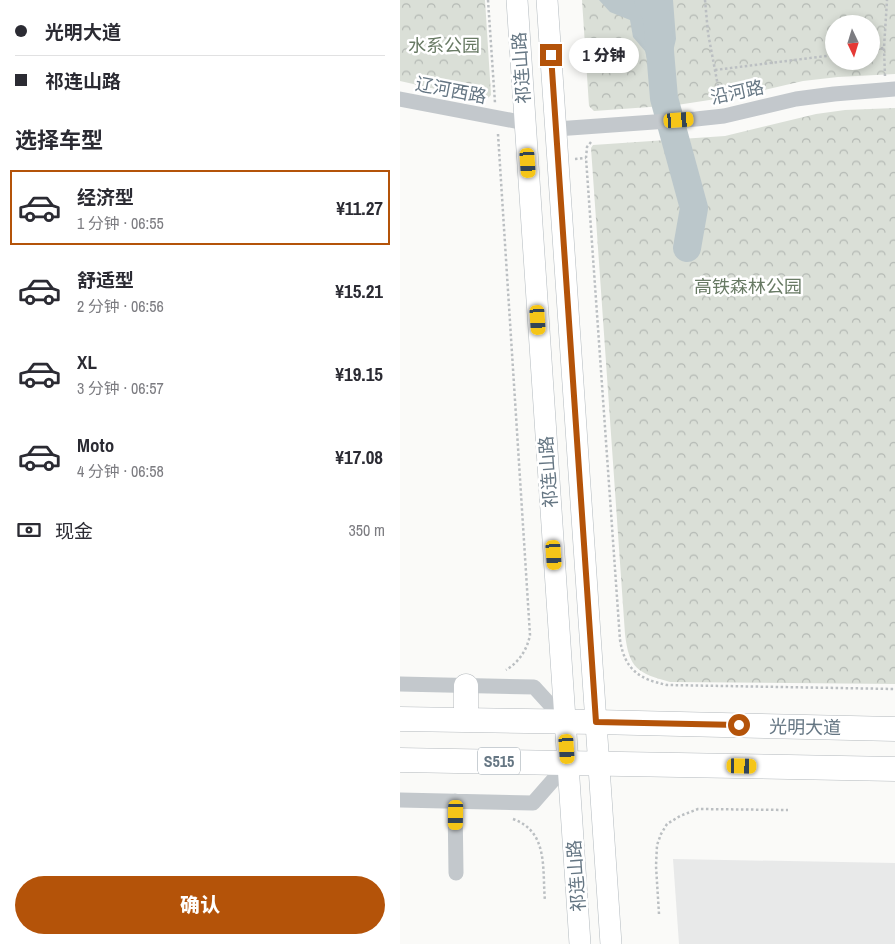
<!DOCTYPE html>
<html lang="zh">
<meta charset="utf-8">
<style>
body{margin:0;font-family:"Archivo Narrow","Noto Sans SC",sans-serif;background:#f2f2f3;color:#2b2b33;height:100vh;display:flex;flex-direction:column;font-size:19px;white-space:nowrap}
*{box-sizing:border-box;margin:0}
p{font-size:16px;color:#7c7c81}
.icon{flex:none;width:28px;height:28px;fill:none;stroke:currentColor;stroke-width:2;stroke-linecap:round;stroke-linejoin:round}
.map{position:relative;flex:1;overflow:hidden}
.details{display:flex;flex-direction:column;background:#fff;width:400px}
.details>*{flex:none}
.hud{display:grid;align-content:center;height:110px;padding:0 15px;background:#fff}
.needle{width:32px;rotate:176deg}
.controls{position:absolute;left:425px;top:15px;display:grid;gap:10px}
.controls a{display:grid;place-items:center;width:55px;height:55px;border-radius:50%;background:#fff;box-shadow:0 2px 8px #0003;font-size:25px}
.end{position:absolute;width:22px;height:22px;margin:-11px;border:6px solid #b45309;background:#fff;box-shadow:0 0 0 2px #fff}
.from{border-radius:50%}
.bubble{position:absolute;height:35px;border-radius:18px;background:#fff;box-shadow:0 2px 8px #0003;font-size:16px;font-weight:800;line-height:35px;text-align:center}
.car{position:absolute;width:15px;height:30px;margin:-15px -8px;border-radius:6px;box-shadow:0 0 4px 1px #0007;background:linear-gradient(#f5c518 24%,#345 0 40%,#f5c518 0 76%,#345 0 86%,#f5c518 0)}
.hud b{display:flex;align-items:center;gap:18px;height:48px;font-size:19px}
.hud b+b{border-top:1px solid #e1e1e2}
.hud i{width:12px;height:12px;background:#2b2b33}
ul{padding:0;list-style:none}
li{display:flex;align-items:center;gap:15px;height:75px;margin:0 10px 8px;padding:0 5px;border:2px solid transparent;border-radius:0px}
li div{flex:1}
li b{display:block;font-size:19px}
li em{font-style:normal;font-weight:800}
li.selected{border-color:#b45309}
li>.icon{width:45px;height:45px;stroke-width:1.5}
h2{padding:0 15px;font-size:22px;line-height:60px}
.pay{display:flex;align-items:center;gap:12px;height:55px;padding:0 15px;font-size:19px}
.pay p{margin-inline-start:auto}
.button{display:flex;gap:10px;margin-top:auto;padding:10px 15px}
.button a{flex:1;height:58px;border-radius:30px;background:#b45309;color:#fff;font-size:20px;font-weight:800;line-height:58px;text-align:center}
main{display:flex;flex:1;min-height:0}
.map>svg:first-child{display:block}
.built{fill:#e8e9e9}
.park{fill:url(#park-crowns);fill-rule:evenodd}
.water{fill:#bbc7cb}
.lines{fill:none;stroke-linecap:round;stroke-linejoin:round}
.river{stroke:#bbc7cb;stroke-width:28}
.secondary-casing{stroke:#b3babf;stroke-width:22}
.primary-casing{stroke:#b5babe;stroke-width:25}
.path{stroke:#bbbfc2;stroke-width:2.5;stroke-dasharray:2.5 2.5;stroke-linecap:butt}
.street{stroke:#c3c8cc;stroke-width:15}
.secondary{stroke:#fff;stroke-width:21}
.primary{stroke:#fff;stroke-width:24}
.route{stroke:#b45309;stroke-width:6}
.labels{text-anchor:middle;dominant-baseline:central;stroke-width:5;stroke-linejoin:round;paint-order:stroke}
.shield{fill:#fff;stroke:#939fa8;stroke-width:1}
.shield-label{font-size:16px;font-weight:bold;fill:#657683}
.park-label{font-size:18px;fill:#687a64;stroke:#fff}
.street-label{font-size:18px;fill:#657683;stroke:#fff}
</style>
<main>
<section class="details">
<div class="hud">
<b><i class="from"></i>光明大道</b>
<b><i></i>祁连山路</b>
</div>
<h2>选择车型</h2>
<ul>
<li class="selected"><svg class="icon" aria-label="car" viewBox="0 0 24 24"><path d="M5 17H2v-5l4-1 3-4h7l3 4 3 1v5h-3M9 17h6M6 11h13"/><circle cx="7" cy="17" r="2"/><circle cx="17" cy="17" r="2"/></svg><div><b>经济型</b><p>1 分钟 · 06:55</p></div><em>¥11.27</em></li>
<li><svg class="icon" aria-label="car" viewBox="0 0 24 24"><path d="M5 17H2v-5l4-1 3-4h7l3 4 3 1v5h-3M9 17h6M6 11h13"/><circle cx="7" cy="17" r="2"/><circle cx="17" cy="17" r="2"/></svg><div><b>舒适型</b><p>2 分钟 · 06:56</p></div><em>¥15.21</em></li>
<li><svg class="icon" aria-label="car" viewBox="0 0 24 24"><path d="M5 17H2v-5l4-1 3-4h7l3 4 3 1v5h-3M9 17h6M6 11h13"/><circle cx="7" cy="17" r="2"/><circle cx="17" cy="17" r="2"/></svg><div><b>XL</b><p>3 分钟 · 06:57</p></div><em>¥19.15</em></li>
<li><svg class="icon" aria-label="car" viewBox="0 0 24 24"><path d="M5 17H2v-5l4-1 3-4h7l3 4 3 1v5h-3M9 17h6M6 11h13"/><circle cx="7" cy="17" r="2"/><circle cx="17" cy="17" r="2"/></svg><div><b>Moto</b><p>4 分钟 · 06:58</p></div><em>¥17.08</em></li>
</ul>
<div class="pay"><svg class="icon" aria-label="cash" viewBox="0 0 24 24"><path d="M3 7h18v10H3z"/><circle cx="12" cy="12" r="2"/></svg>现金<p>350 m</p></div>
<div class="button"><a>确认</a></div>
</section>
<div class="map">
<svg width="495" height="944" viewBox="0 0 495 944">
<defs>
<pattern id="park-crowns" width="20" height="18" patternUnits="userSpaceOnUse" patternTransform="scale(1.25)"><rect width="20" height="18" fill="#dadfd7"/><path d="M2 6a3 3 0 1 1 6 0M12 15a3 3 0 1 1 6 0" fill="none" stroke="#b4b9b4"/></pattern>
</defs>
<rect width="100%" height="100%" fill="#fafaf8"/>
<path class="built" d="M273,859l222,4v81h-216z"/>
<path class="park" d="M0,0h85l6,95 -4,4h-7l-80,-18z
M182,0h313v74l-57,3 -35,4 -61,14 -65,10 -83,6 -5,-5zM434,24h37v37h-37z
M495,108v576l-225,-2c-32,-9 -41,-13 -45,-48l-34,-486 2,-3 132,-9 91,-22 29,-4z"/>
<path class="water" d="M199,0h74l3,39 -4,17 5,49 -25,2v-29l-7,-27 -12,-14 -3,-17 -20,-8z"/>
<g class="lines">
<path class="river" d="M248,0l9,16 7,82 30,110 -7,40"/>
<g class="secondary-casing">
<path id="secondary" d="M117,0l63,944
M147,0l64,944"/>
</g>
<g class="primary-casing">
<path id="primary" d="M0,719l196,3 299,7
M66,720v-34
M0,760l495,9"/>
</g>
<path class="path" d="M88,0l7,103
M305,0l3,33 13,69
M471,50l13,-2
M315,70l119,-15
M485,76l-1,-28 3,-48
M98,134l32,501c-3,15 -11,27 -24,35
M191,142l-4,5 -1,11 34,482c5,30 19,39 47,45l228,4
M175,159l11,-1
M113,819c36,13 29,50 32,82
M259,914l-3,-48 1,-21 4,-11 6,-10 13,-8 18,-7 90,1"/>
<path class="street" d="M0,99l125,24
M156,129l140,-10 28,-3 72,-17 38,-5 61,-5
M0,684l134,3 31,34
M0,800l133,3 35,-40
M55,801l1,72"/>
<use href="#secondary" class="secondary"/>
<use href="#primary" class="primary"/>
</g>
<g class="lines">
<path class="route" d="M151,55l45,667 143,3"/>
</g>
<g class="labels">
<rect class="shield" x="78" y="747.5" width="42" height="27" rx="4"/>
<g class="shield-label">
<text x="99" y="761">S515</text>
</g>
<g class="park-label">
<text x="44" y="45">水系公园</text>
<text x="348" y="286">高铁森林公园</text>
</g>
<g class="street-label">
<text transform="translate(121 68) rotate(-94)">祁连山路</text>
<text transform="translate(51 90) rotate(11)">辽河西路</text>
<text transform="translate(337 92) rotate(-12)">沿河路</text>
<text transform="translate(148 472) rotate(-94)">祁连山路</text>
<text transform="translate(405 727) rotate(1)">光明大道</text>
<text transform="translate(176 876) rotate(-94)">祁连山路</text>
</g>
</g>
</svg>
<div class="controls">
<a><svg class="needle" viewBox="-14 -14 28 28"><path d="M0-13l5 13h-10z" fill="#e53935"/><path d="M0 13l5-13h-10z" fill="#7c7c81"/></svg></a>
</div>
<i class="end from" style="left:339px;top:725px"></i>
<i class="end" style="left:151px;top:55px"></i>
<div class="bubble" style="left:169px;top:38px;width:70px">1 分钟</div>
<i class="car" style="left:279px;top:120px;rotate:86deg"></i>
<i class="car" style="left:128px;top:163px;rotate:176deg"></i>
<i class="car" style="left:138px;top:320px;rotate:176deg"></i>
<i class="car" style="left:154px;top:555px;rotate:176deg"></i>
<i class="car" style="left:167px;top:749px;rotate:176deg"></i>
<i class="car" style="left:342px;top:766px;rotate:91deg"></i>
<i class="car" style="left:56px;top:815px;rotate:181deg"></i>
</div>
</main>
